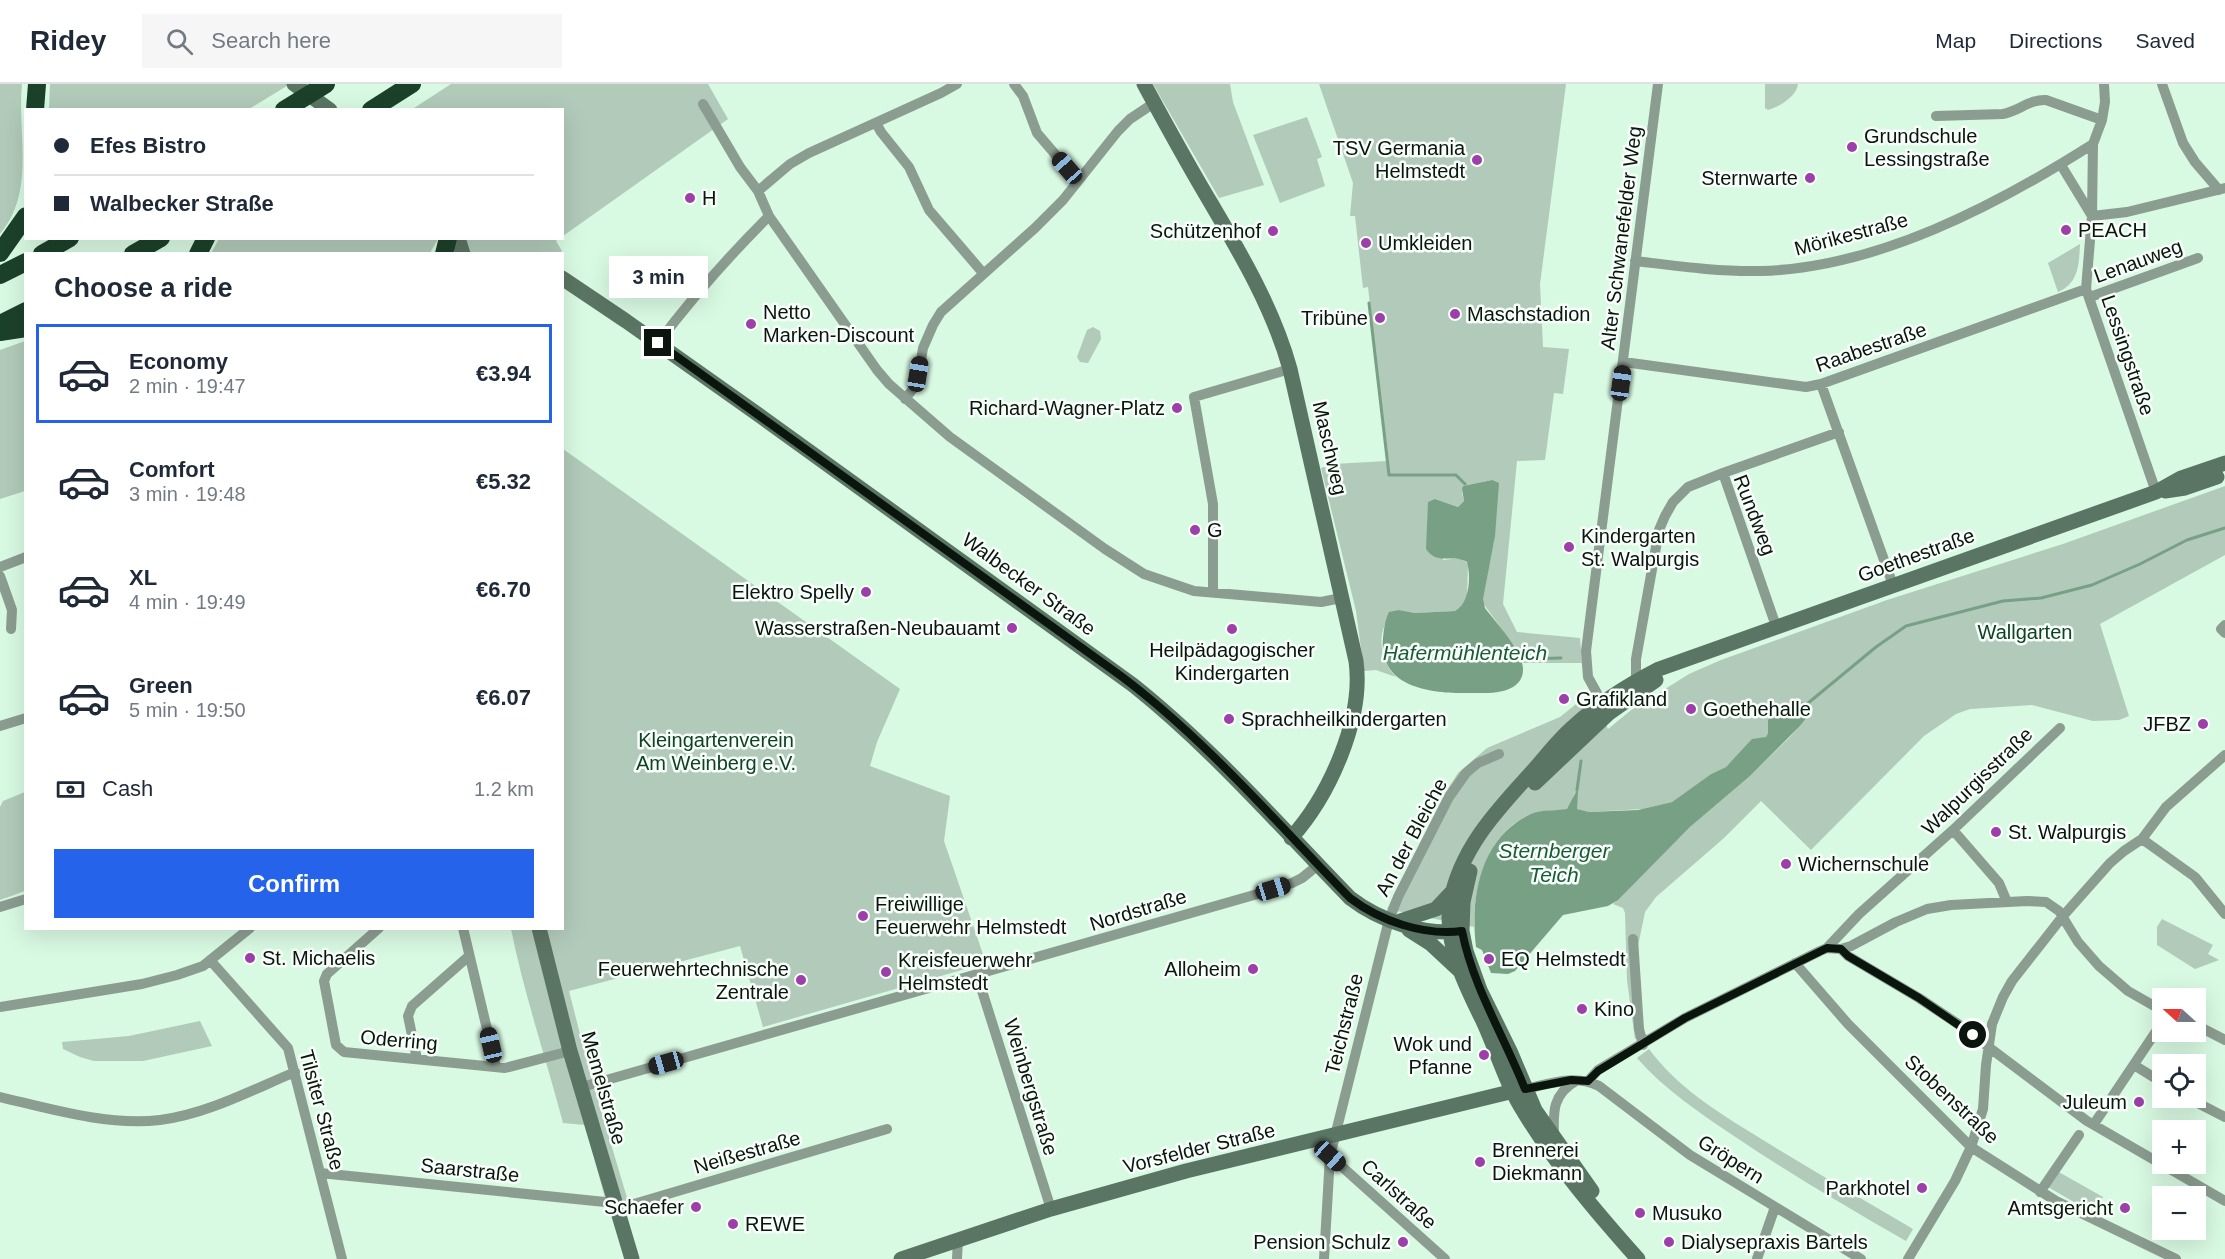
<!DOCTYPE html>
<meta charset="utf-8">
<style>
body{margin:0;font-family:Helvetica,sans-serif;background:#f6f6f7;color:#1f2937;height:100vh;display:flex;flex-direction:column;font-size:22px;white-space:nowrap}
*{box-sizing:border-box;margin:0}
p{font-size:20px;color:#747a83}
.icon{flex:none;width:33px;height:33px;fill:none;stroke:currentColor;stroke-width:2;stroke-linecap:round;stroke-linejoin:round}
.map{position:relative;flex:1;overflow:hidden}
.details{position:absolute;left:24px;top:168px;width:540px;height:678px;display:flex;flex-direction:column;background:#fff;border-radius:0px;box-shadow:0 6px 24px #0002}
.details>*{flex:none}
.banner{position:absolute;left:24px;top:24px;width:540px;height:132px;border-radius:0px;box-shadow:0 6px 24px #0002;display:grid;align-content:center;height:132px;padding:0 30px;background:#fff}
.needle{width:39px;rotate:291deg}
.tools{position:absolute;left:2152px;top:904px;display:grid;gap:12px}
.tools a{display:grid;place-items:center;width:54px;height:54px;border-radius:0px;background:#fff;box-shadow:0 6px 24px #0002;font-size:30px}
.end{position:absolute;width:27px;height:27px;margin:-14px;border:8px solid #0a150e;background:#fff;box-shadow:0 0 0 3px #fff}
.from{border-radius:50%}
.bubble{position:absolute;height:42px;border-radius:0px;background:#fff;box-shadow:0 6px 24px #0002;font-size:20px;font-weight:700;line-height:42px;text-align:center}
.car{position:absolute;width:18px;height:36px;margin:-18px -9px;border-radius:8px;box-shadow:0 0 4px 2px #0007;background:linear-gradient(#222 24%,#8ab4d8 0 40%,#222 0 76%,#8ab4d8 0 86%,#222 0)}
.banner b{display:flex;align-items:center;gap:21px;height:57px;font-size:22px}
.banner b+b{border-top:2px solid #e0e1e3}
.banner i{width:15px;height:15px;background:#1f2937}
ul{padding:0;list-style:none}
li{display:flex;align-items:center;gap:18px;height:99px;margin:0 12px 9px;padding:0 18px;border:3px solid transparent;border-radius:0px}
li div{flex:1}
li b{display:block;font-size:22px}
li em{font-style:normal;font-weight:700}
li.current{border-color:#2563eb}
li>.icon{width:54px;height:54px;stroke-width:1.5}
h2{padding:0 30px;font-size:27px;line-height:72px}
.pay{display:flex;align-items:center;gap:15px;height:66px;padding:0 30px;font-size:22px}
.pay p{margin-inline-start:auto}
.cta{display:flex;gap:12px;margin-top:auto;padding:12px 30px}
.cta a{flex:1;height:69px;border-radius:0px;background:#2563eb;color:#fff;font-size:24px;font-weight:700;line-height:69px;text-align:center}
header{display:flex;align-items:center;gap:36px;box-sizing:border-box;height:84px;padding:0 30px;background:#fff;border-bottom:2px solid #e0e1e3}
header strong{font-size:28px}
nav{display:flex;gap:33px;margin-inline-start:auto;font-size:21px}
.search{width:420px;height:54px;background:#f6f6f7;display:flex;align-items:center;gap:15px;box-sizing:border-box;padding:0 21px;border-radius:0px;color:#747a83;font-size:22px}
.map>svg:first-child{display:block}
.green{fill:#b1cab9}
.water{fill:#78a085}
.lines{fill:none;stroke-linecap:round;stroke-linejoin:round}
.stream{stroke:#78a085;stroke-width:3}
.street{stroke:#8b9c90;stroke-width:10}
.secondary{stroke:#5b7564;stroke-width:15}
.highway{stroke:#1c412b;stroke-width:18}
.route{stroke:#0a150e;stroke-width:8}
.poi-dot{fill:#9c3fa9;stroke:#f8fefa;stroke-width:2}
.labels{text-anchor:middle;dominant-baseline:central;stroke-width:5;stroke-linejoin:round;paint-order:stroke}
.poi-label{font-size:20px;fill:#0a150e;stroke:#f8fefa;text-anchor:start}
.street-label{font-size:20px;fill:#0a150e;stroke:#f8fefa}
.park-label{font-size:20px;fill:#0f4126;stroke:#f8fefa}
.water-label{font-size:21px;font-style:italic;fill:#1a5b37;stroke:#f8fefa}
</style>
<header>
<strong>Ridey</strong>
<div class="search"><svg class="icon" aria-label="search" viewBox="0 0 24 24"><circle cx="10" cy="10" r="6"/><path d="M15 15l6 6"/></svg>Search here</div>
<nav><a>Map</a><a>Directions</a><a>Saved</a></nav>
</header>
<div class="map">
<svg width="2225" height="1175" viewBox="0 0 2225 1175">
<rect width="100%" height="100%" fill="#d8f9e2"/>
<path class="green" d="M0,0h22c-5,51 14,107 -22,150z
M50,0h240l-41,25 -200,1z
M451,0h257l20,35 -165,117 -1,-126h-151z
M1153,0h77l3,18 31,83 -45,13z
M1319,0h247l-26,200 3,63 26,2 -6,45 -9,-1 -9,67 -28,1 -14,143 14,28 63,6 2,25h-60l-6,-14 -33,-46 -1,-7 12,-55 -2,-61 -29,6 -1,7 2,8 -6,6 -23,-8 8,61 18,-2 7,6 -1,34 -7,10 -5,3 -40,2 -16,-3c-4,4 -11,10 -14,15 -8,16 -2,40 11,52l-20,-7 -12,1 -8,-60 -35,-143 13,-4 53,-3 -19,-174 -5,1 -8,-72h-5l3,-33z
M1765,0h33c-1,12 -19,23 -30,26l-3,-2z
M1307,33l15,40 -5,2 8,27 -45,17 -27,-68z
M219,155v-1l219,1 -8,14h-219z
M439,155h119l-2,2 6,10 -2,3 -116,-1z
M2080,160c-1,20 -1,39 -22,48l-10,-29z
M1093,243l7,4 1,8 -13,24 -8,-1 -3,-5 10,-27z
M25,257v150l-25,8v-149z
M563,365l337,240 -23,53 -7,24 80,30 -6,45 42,122 -223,64 -23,-81 -171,45 22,86 40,134 -23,-2 -23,-84 -22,-2c-17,-65 -39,-129 -52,-194l51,-1z
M2225,402v69l-125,69 29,92 -10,4 -26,1 -61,-16 -62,4 -14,5 -32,22 -113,114 -50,-49 -37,37 -68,59 -11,15 -7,34 5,86 4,3 -12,4 -8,-59 -2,-67 -2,-5 -10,-4 77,-77 60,-51 40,-39 9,-10 10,-16 -2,-7c-16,-1 -29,1 -39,16v13l-2,4 -31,21 -9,9 -15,7 -39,28 -29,7 -55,3 -11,-3 -2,-17 -4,13 -4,5c-11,0 -22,0 -32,3 -46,14 -62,72 -61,114l-87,-18 58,-116 13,-20 29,-25 73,-31 31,-25 17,37 22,-18 59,-37 32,-14 166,-60 176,-56z
M25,708v99l-25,9v-93l3,-6z
M2162,835l51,26 -5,9 11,6 -24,9 -38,-24v-18z
M200,937l12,25 -69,15h-49l-14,-4 -17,-8 -1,-7 67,-6z
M1649,965c28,38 67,62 106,86 52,33 106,63 158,94l-7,12c-57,-33 -114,-66 -169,-103 -36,-24 -72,-48 -100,-80z
M2057,1087l46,26 -10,16 -45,-26z"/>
<path class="water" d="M1492,396l7,3 -4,53 -12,63 2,9c11,15 39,44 38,62 0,8 -5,15 -12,18 -11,6 -28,5 -41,5 -38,1 -92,-5 -87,-55 1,-9 2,-18 6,-26l10,-2 16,3 40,-2c15,-8 16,-35 12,-49 -13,-9 -30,4 -41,-13l2,-47 7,-3 23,8 6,-6 -2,-12 1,-3z
M1802,618l5,2v13l-8,10 -49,49 -60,51 -72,73 -10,6 -45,9 -48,56 -7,3 -17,-1 -9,-23 -6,-3c-6,-49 4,-110 55,-133 11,-5 24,-3 36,-5l10,-19 1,2 -1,17 12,3 49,-2 34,-8 39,-28 15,-7 26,-28 14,-2 2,-4v-13c8,-11 20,-17 34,-18z"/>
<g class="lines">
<path class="stream" d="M1369,219l20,172h67l9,9
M1519,575l42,-1
M1807,620l69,-57 30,-21 97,-25 38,-3 51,-13 48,-21 47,-24 38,-12
M1577,706l4,-29"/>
<path class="street" d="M1014,0l9,12 14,37 41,48
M2104,0l1,18 -3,18 -9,24 -1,72 -6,73 70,203
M2162,0l21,59 12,19 24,28
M703,20l37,63 18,24 11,25 108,154 12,14 61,53 155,112 39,25 50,17 127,11 20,-4
M1936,32l67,-2c16,-3 27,-15 43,-14l56,20
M876,39l5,9 28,35 20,43 54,63
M2061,81l31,51 35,-4 98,-24
M758,107l32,-27 19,-11 132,-60 16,-9
M1635,177c42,5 84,11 126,10 116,-3 236,-66 332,-127
M2090,213l108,-39
M658,259c34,-45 71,-87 111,-127
M1624,278l182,25 15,-3 265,-95
M1821,300l72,201
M905,315l12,-15 6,-36 10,-23 8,-13 94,-84 28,-28 55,-69 12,-12 24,-16
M1723,389l116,-41
M0,483l26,-10
M0,492l12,34 -1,19
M1213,509v-89l-19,-107 96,-28
M2225,541l-4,4 4,4
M1636,597v-22l23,-129 6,-14 8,-14 15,-15 35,-14 53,153
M1605,624l-17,-31 -2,-26 72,-567
M0,642l26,-8
M1953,746l46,53 8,19
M2142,755l53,38 30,37
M0,823l26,-8
M379,844l-52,46 -3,7 12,64 8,7 161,16 65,-17
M463,844l33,139
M1633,855l6,90 4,16
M1827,864l32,-34 94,-84 107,-102
M1841,865l7,7 71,42 39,26 129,97 138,80
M210,876l78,88 54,211
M1795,879l53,61 123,123 85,54 120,58
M977,891l74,234
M0,923l142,-23 35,-9 26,-9 47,-38
M2196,941l29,15
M417,975l-9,-43 4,-10 57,-50
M2134,981l29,18
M1588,997l10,-11 87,-52 135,-67 7,-3 14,1 10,-3 45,-24 31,-13 24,-4 76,-4 19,1 13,9 19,31 21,24 29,25 35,20
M582,1003l672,-192 38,-12 10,-5 16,-13
M1525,1005c24,-5 50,-15 74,-3l91,69 171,104
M0,1013c51,12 107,29 160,23 47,-6 92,-30 135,-48
M2188,1014l37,19
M2094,1040l69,-103
M1554,1051c-1,-24 -1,-41 22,-54
M1330,1072l115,103
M320,1089l295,30
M2040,1108l39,-57
M617,1125l270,-80
M957,1175l1,-20
M1324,1175l6,-103 59,-236 9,-23 51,-100 17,-24 12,-10 21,-9
M1757,1175l18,-52
M1908,1175l47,-78 16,-34 12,-38 3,-44 6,-41 11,-27 9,-16 51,-65 47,-53 14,-12 18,-12 24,-32 59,-52"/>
<path class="secondary" d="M294,0l36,26
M1144,0c19,35 38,70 58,104 34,58 70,116 88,181l66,292c8,58 -27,135 -65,177
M458,154l5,16
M562,194l64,43 137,97 370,267c79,63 146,140 217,213 30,23 74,38 112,33
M2165,407l20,-3 32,-11
M1535,699l74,-70 47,-33
M1470,787l-7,31 -1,29 4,20 14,39 30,61 25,59 57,81
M1400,837l36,-12 17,-18
M539,844l31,123 62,208
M1409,846l22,14 29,27
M901,1175l150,-50 135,-38 336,-82
M1638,1175c-41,-46 -82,-94 -114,-147 -18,-28 -27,-61 -41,-91 -17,-34 -39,-78 -33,-117 9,-53 45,-92 80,-130 14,-15 27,-33 43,-47 26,-24 55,-42 86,-58l497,-177 25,-14 44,-15"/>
<path class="highway" d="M35,26l2,-26
M284,26l42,-26
M371,26l41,-26
M0,169l26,-37
M42,170l28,-16
M133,170l28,-16
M198,170l8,-16
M444,170l4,-16
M0,191l26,-13
M0,240l26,-13
M0,248l26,-4"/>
</g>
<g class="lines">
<path class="route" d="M658,259l463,333c85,64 155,146 229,222 30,23 74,38 112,33 11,56 42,105 63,158l46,-9 17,1 10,-10 87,-53 142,-70 14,1 7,7 71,42 54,37"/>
</g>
<g class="poi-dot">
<circle cx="1852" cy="63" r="6"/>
<circle cx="1477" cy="76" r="6"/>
<circle cx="1810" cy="94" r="6"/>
<circle cx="690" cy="114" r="6"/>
<circle cx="2066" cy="146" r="6"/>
<circle cx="1273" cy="147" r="6"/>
<circle cx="1366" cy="159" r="6"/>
<circle cx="1455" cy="230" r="6"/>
<circle cx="1380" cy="234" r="6"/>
<circle cx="751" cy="240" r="6"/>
<circle cx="1177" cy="324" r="6"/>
<circle cx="1195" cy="446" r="6"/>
<circle cx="1569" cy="463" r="6"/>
<circle cx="866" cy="508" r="6"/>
<circle cx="1012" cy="544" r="6"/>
<circle cx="1232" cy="545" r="6"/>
<circle cx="1564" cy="615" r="6"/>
<circle cx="1691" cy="625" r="6"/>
<circle cx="1229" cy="635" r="6"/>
<circle cx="2203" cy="640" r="6"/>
<circle cx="1996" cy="748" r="6"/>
<circle cx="1786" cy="780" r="6"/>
<circle cx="863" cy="832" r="6"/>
<circle cx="250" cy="874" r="6"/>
<circle cx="1489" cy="875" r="6"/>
<circle cx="1253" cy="885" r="6"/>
<circle cx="886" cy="888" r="6"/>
<circle cx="801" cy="896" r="6"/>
<circle cx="1582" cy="925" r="6"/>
<circle cx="1484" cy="971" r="6"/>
<circle cx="2139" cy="1018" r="6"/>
<circle cx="1480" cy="1078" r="6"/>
<circle cx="1922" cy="1104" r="6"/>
<circle cx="696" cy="1123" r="6"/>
<circle cx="2125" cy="1124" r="6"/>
<circle cx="1640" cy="1129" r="6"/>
<circle cx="733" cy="1140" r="6"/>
<circle cx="1403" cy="1158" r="6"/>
<circle cx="1669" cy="1158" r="6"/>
</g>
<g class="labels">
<g class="poi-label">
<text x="1864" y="52">Grundschule<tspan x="1864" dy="23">Lessingstraße</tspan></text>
<text x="1465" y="64" text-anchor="end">TSV Germania<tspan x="1465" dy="23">Helmstedt</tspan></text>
<text x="1798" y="94" text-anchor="end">Sternwarte</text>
<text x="702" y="114">H</text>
<text x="2078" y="146">PEACH</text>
<text x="1261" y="147" text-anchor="end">Schützenhof</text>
<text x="1378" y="159">Umkleiden</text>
<text x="763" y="228">Netto<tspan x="763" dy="23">Marken-Discount</tspan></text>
<text x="1467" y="230">Maschstadion</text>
<text x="1368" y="234" text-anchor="end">Tribüne</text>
<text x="1165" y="324" text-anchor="end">Richard-Wagner-Platz</text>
<text x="1207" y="446">G</text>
<text x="1581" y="452">Kindergarten<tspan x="1581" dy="23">St. Walpurgis</tspan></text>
<text x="854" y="508" text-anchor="end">Elektro Spelly</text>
<text x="1000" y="544" text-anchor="end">Wasserstraßen-Neubauamt</text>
<text x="1232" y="566" text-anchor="middle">Heilpädagogischer<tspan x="1232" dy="23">Kindergarten</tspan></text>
<text x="1576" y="615">Grafikland</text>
<text x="1703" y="625">Goethehalle</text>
<text x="1241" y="635">Sprachheilkindergarten</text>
<text x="2191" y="640" text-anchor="end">JFBZ</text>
<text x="2008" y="748">St. Walpurgis</text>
<text x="1798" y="780">Wichernschule</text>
<text x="875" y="820">Freiwillige<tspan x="875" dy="23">Feuerwehr Helmstedt</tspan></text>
<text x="262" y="874">St. Michaelis</text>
<text x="1501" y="875">EQ Helmstedt</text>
<text x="898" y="876">Kreisfeuerwehr<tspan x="898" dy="23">Helmstedt</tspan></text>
<text x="789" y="885" text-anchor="end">Feuerwehrtechnische<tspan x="789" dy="23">Zentrale</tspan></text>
<text x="1241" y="885" text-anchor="end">Alloheim</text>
<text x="1594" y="925">Kino</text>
<text x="1472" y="960" text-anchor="end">Wok und<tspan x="1472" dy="23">Pfanne</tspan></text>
<text x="2127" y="1018" text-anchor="end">Juleum</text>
<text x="1492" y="1066">Brennerei<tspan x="1492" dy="23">Diekmann</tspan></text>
<text x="1910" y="1104" text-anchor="end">Parkhotel</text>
<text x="684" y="1123" text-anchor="end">Schaefer</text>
<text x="2113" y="1124" text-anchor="end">Amtsgericht</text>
<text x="1652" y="1129">Musuko</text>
<text x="745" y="1140">REWE</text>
<text x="1391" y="1158" text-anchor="end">Pension Schulz</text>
<text x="1681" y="1158">Dialysepraxis Bartels</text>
</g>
<g class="street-label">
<text transform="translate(1851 150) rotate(-15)">Mörikestraße</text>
<text transform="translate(1621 154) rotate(-83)">Alter Schwanefelder Weg</text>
<text transform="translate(2138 177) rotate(-20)">Lenauweg</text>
<text transform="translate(1871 263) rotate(-19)">Raabestraße</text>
<text transform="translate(2128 271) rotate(71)">Lessingstraße</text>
<text transform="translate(1330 364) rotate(77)">Maschweg</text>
<text transform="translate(1755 431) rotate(69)">Rundweg</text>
<text transform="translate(1916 471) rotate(-20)">Goethestraße</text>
<text transform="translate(1029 500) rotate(36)">Walbecker Straße</text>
<text transform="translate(1977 697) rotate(-44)">Walpurgisstraße</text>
<text transform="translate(1411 753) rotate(-62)">An der Bleiche</text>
<text transform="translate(1138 826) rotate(-17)">Nordstraße</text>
<text transform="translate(1344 940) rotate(-76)">Teichstraße</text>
<text transform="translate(399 956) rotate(5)">Oderring</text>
<text transform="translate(1031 1003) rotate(73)">Weinbergstraße</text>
<text transform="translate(604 1004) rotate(74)">Memelstraße</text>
<text transform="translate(1952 1015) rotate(43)">Stobenstraße</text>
<text transform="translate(322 1026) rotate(75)">Tilsiter Straße</text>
<text transform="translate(1199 1064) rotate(-14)">Vorsfelder Straße</text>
<text transform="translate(747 1068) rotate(-16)">Neißestraße</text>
<text transform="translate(1731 1075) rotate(32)">Gröpern</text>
<text transform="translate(470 1086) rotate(6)">Saarstraße</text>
<text transform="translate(1399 1110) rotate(42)">Carlstraße</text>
</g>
<g class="park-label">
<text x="2025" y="548">Wallgarten</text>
<text x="716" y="656">Kleingartenverein<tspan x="716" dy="23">Am Weinberg e.V.</tspan></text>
</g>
<g class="water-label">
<text x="1465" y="568">Hafermühlenteich</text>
<text x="1554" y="766">Sternberger<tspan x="1554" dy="24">Teich</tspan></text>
</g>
</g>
</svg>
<div class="tools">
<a><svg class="needle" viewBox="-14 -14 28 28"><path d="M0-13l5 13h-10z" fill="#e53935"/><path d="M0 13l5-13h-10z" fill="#747a83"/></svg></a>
<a><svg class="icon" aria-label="locate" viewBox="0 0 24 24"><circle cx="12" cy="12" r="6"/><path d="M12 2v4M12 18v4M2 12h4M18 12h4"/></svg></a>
<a>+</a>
<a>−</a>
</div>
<i class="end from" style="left:1973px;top:951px"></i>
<i class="end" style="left:658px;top:259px"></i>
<div class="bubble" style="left:609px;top:172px;width:99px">3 min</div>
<i class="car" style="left:1067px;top:84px;rotate:319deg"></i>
<i class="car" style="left:918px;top:290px;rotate:9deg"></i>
<i class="car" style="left:1621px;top:299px;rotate:8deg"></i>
<i class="car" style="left:1273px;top:805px;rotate:73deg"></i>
<i class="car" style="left:491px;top:961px;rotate:347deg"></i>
<i class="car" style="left:666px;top:979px;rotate:254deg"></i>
<i class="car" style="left:1330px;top:1072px;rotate:132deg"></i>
<div class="banner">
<b><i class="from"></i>Efes Bistro</b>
<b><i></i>Walbecker Straße</b>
</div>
<section class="details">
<h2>Choose a ride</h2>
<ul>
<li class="current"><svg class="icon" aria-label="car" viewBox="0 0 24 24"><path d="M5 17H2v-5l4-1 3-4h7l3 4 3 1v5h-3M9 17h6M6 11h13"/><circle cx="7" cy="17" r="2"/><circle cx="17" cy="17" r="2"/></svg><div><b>Economy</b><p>2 min · 19:47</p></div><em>€3.94</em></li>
<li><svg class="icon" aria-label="car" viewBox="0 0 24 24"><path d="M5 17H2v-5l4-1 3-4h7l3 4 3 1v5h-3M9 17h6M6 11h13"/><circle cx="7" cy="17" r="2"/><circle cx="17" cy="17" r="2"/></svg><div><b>Comfort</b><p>3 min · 19:48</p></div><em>€5.32</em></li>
<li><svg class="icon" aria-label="car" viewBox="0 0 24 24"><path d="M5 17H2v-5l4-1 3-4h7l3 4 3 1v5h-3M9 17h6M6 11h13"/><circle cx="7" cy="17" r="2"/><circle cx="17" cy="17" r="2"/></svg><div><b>XL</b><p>4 min · 19:49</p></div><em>€6.70</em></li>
<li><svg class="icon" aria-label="car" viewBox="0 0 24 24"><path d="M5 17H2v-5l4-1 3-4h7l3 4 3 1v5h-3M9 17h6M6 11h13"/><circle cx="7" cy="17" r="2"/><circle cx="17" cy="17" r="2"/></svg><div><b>Green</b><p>5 min · 19:50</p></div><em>€6.07</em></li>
</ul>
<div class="pay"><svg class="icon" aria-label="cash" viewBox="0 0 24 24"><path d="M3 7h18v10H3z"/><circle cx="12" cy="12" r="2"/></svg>Cash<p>1.2 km</p></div>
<div class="cta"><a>Confirm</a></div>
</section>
</div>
